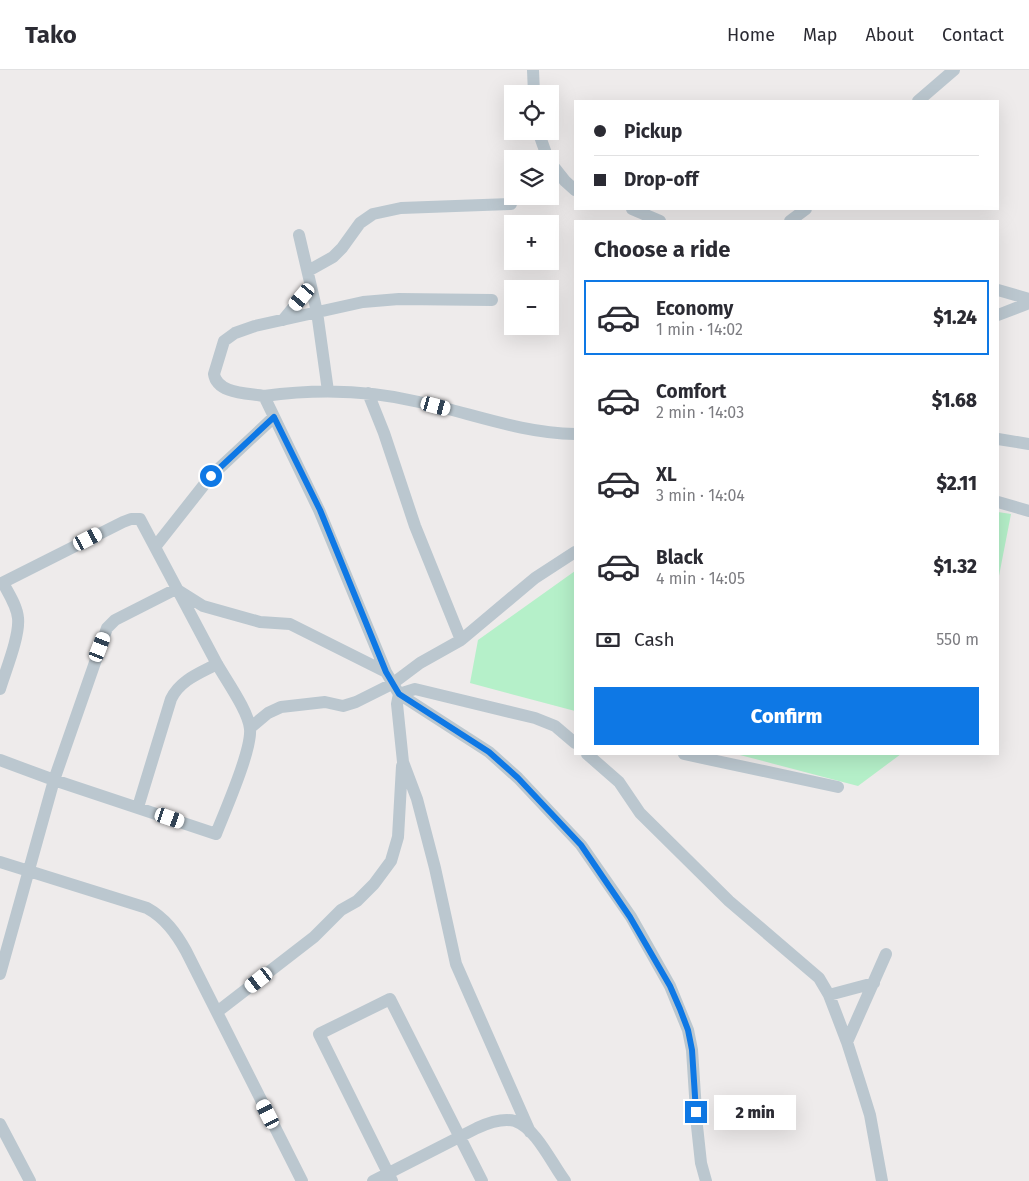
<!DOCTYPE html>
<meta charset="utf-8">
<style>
body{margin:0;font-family:"Fira Sans",sans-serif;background:#f2f2f3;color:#2b2b33;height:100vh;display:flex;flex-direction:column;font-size:19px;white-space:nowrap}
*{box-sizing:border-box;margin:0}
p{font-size:16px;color:#7c7c81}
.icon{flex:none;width:28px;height:28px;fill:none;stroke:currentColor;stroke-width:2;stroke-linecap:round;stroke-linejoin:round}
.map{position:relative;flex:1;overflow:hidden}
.sheet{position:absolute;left:574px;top:150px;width:425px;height:535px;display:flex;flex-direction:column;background:#fff;border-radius:0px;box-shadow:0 5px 20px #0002}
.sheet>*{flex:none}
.hud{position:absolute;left:574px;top:30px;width:425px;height:110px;border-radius:0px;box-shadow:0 5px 20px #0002;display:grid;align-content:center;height:110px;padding:0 20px;background:#fff}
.controls{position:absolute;left:504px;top:15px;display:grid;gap:10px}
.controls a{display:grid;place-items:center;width:55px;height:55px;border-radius:0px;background:#fff;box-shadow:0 5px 20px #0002;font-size:25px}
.end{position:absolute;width:22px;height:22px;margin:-11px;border:6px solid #0e78e5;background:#fff;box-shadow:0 0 0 2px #fff}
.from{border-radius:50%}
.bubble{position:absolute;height:35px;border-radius:0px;background:#fff;box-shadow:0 5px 20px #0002;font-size:16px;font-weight:800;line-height:35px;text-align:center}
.car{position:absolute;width:15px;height:30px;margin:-15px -8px;border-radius:6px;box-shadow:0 0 4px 1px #0007;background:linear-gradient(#fff 24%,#345 0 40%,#fff 0 76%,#345 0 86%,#fff 0)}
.hud b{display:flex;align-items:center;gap:18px;height:48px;font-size:19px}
.hud b+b{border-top:1px solid #e1e1e2}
.hud i{width:12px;height:12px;background:#2b2b33}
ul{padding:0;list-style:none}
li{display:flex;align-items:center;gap:15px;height:75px;margin:0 10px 8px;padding:0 10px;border:2px solid transparent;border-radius:0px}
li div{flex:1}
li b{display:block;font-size:19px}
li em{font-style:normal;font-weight:800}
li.on{border-color:#0e78e5}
li>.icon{width:45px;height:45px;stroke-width:1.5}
h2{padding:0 20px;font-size:22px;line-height:60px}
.pay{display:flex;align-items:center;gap:12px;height:55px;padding:0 20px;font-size:19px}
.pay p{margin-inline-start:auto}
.action{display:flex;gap:10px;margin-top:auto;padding:10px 20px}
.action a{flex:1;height:58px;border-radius:0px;background:#0e78e5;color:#fff;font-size:20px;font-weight:800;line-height:58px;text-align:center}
header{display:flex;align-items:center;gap:30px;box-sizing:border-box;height:70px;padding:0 25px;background:#fff;border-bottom:1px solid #e1e1e2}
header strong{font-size:24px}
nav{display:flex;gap:28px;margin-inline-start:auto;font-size:18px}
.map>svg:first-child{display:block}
.green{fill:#b5f0c9}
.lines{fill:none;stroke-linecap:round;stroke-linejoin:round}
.street{stroke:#bbc7cf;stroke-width:12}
.route{stroke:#0e78e5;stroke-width:6}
</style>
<header>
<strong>Tako</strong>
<nav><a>Home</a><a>Map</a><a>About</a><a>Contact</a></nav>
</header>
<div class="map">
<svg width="1029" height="1111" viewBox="0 0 1029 1111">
<rect width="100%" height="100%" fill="#eeebeb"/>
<path class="green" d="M998,442l13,2 -13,67z
M575,501v140l-105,-28 8,-43z
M736,684h165l-43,32z"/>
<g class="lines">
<path class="street" d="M533,0l1,24
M918,31l36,-31
M538,61l10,28
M550,92l15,19 10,9
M632,139l28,12
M790,151l16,-12
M299,165l18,77 11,79
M308,201l25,-14 9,-9 18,-25 13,-9 28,-6 110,-4
M998,220l31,9
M998,245l31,-12
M283,250l28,-34
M368,323l16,40 31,93 46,114
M264,326c-16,-3 -47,-2 -50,-22l10,-33 11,-8 20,-7 108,-24 36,-3 93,1
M575,364c-54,-1 -104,-21 -156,-32 -50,-12 -104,-13 -155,-6l55,114 67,162 13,22 90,58 29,26 63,67 50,72 39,69 18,44 4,20 5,76 4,37 5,18
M998,369l31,5
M998,432l31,9
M155,477l56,-71 63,-59
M0,514l123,-62 8,-3h9c26,48 51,97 77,145 9,16 32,48 33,65 2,21 -25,82 -34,105l-162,-54 -54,-20
M0,619c5,-17 20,-53 18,-71 -1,-12 -9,-24 -15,-35
M250,658l18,-15 13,-6 44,-5 18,4 13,-4 36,-18 28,-21 41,-23 74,-62 40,-26
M587,684l32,28 21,31 89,88 90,77 10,17 18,47 14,44 9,29 12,66
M684,684l154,33
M138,737l33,-108c9,-19 29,-26 46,-35
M0,792l147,46c18,10 29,25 39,43l116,230
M0,904l54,-194 53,-152 8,-8 61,-31 27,17 57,16 30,2 96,48
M829,925l45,-12
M217,942l97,-75 27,-27 16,-9 17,-17 17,-23 7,-24 4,-71
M847,972l39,-88
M0,1054l30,57
M530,1062l-74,-168 -21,-96 -18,-69 -14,-37 -6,-58 2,-10 16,-5 120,29 20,8 20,17
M373,1111l104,-53c11,-5 26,-10 38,-7 21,7 37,43 50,60
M392,1111l-73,-147 71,-35 92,182"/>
</g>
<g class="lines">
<path class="route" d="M211,406l63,-59 46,93 66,162 13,22 90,58 29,26 63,67 49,72 40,69 10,23 8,21 4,20 4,62"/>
</g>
</svg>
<div class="controls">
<a><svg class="icon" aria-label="locate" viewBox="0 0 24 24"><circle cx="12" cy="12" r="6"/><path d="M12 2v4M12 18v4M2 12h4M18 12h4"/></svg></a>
<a><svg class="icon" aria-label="layers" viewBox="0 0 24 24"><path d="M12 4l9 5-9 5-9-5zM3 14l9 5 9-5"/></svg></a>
<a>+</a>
<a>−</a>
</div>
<i class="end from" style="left:211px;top:406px"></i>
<i class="end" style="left:696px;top:1042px"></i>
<div class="bubble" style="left:714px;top:1025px;width:82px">2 min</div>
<i class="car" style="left:302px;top:227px;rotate:220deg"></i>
<i class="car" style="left:436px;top:336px;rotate:105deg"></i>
<i class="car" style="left:88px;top:469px;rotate:63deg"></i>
<i class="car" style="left:100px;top:577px;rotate:21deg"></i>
<i class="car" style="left:170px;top:748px;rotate:109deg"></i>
<i class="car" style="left:259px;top:910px;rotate:232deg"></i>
<i class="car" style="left:268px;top:1044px;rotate:333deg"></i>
<div class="hud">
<b><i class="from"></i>Pickup</b>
<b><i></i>Drop-off</b>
</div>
<section class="sheet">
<h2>Choose a ride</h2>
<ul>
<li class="on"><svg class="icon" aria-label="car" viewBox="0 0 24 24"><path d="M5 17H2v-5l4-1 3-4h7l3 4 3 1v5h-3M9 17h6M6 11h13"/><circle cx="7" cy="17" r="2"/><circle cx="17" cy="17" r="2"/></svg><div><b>Economy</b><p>1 min · 14:02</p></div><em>$1.24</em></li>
<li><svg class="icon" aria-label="car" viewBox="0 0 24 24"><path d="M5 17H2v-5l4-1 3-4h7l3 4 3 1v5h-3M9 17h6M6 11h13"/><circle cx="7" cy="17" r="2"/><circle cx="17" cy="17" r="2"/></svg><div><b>Comfort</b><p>2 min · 14:03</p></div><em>$1.68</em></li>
<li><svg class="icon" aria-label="car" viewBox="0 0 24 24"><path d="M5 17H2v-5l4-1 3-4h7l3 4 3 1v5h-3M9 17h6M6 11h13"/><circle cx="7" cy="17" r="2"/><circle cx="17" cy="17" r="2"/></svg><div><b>XL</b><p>3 min · 14:04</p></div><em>$2.11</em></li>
<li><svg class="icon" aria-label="car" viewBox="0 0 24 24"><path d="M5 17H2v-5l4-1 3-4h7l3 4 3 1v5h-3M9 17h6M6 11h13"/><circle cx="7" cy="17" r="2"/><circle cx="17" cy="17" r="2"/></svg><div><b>Black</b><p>4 min · 14:05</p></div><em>$1.32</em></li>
</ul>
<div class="pay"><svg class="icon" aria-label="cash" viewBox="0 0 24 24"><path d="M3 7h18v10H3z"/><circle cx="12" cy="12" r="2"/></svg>Cash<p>550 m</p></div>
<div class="action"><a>Confirm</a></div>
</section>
</div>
